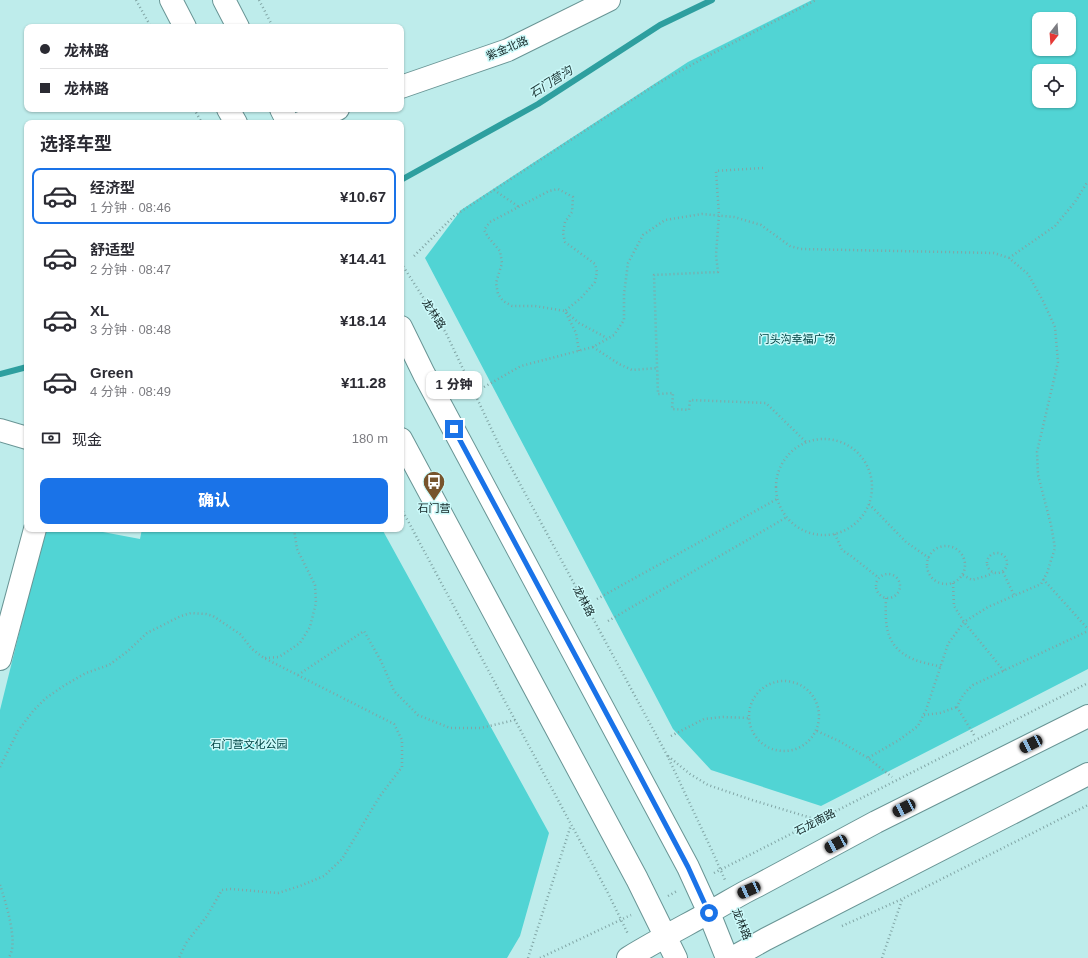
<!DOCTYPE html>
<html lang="zh">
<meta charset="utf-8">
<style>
body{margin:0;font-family:Helvetica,"Noto Sans SC",sans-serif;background:#f2f2f3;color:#2b2b33;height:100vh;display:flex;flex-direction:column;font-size:15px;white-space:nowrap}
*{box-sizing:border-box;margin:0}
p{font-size:13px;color:#7c7c81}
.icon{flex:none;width:22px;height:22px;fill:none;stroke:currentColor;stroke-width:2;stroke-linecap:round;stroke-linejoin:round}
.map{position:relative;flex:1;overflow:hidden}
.side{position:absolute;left:24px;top:120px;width:380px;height:412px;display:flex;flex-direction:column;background:#fff;border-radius:8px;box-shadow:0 1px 3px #0004}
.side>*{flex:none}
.guide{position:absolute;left:24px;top:24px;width:380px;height:88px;border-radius:8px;box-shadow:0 1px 3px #0004;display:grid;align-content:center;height:88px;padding:0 16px;background:#fff}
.needle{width:26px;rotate:197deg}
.fabs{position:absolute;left:1032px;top:12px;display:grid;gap:8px}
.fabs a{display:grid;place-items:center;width:44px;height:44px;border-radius:8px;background:#fff;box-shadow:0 1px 3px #0004;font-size:20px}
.end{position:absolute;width:18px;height:18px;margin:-9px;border:5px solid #1a73e8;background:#fff;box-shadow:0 0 0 2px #fff}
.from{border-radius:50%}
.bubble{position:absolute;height:28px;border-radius:8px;background:#fff;box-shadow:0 1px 3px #0004;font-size:13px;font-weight:800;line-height:28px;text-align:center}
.car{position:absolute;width:12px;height:24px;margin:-12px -6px;border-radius:5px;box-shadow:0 0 3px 1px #0007;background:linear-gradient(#222 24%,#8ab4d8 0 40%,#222 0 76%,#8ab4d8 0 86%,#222 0)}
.guide b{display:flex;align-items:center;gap:14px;height:38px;font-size:15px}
.guide b+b{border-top:1px solid #e1e1e2}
.guide i{width:10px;height:10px;background:#2b2b33}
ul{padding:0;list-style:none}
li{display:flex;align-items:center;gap:12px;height:56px;margin:0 8px 6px;padding:0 8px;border:2px solid transparent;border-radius:8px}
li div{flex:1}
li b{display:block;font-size:15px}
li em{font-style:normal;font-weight:800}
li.current{border-color:#1a73e8}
li>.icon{width:36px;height:36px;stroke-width:1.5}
h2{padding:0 16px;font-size:18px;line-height:48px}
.pay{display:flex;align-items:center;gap:10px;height:44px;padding:0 16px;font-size:15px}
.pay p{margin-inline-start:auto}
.cta{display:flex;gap:8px;margin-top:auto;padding:8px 16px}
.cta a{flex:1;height:46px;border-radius:8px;background:#1a73e8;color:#fff;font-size:16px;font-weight:800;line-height:46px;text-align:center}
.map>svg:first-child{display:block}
.green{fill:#51d4d4;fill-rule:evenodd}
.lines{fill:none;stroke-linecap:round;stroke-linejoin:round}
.stream{stroke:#2e9f9f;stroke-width:6}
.minor-casing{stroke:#699595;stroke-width:24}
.major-casing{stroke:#699595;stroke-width:24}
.path{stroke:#81a5a5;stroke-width:2.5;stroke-dasharray:1 3;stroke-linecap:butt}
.minor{stroke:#fff;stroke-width:22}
.major{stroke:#fff;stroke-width:22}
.route{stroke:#1a73e8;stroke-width:5}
.labels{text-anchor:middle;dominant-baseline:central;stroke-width:3;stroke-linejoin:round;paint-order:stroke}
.street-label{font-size:11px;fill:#132525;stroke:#cbf9f9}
.park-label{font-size:11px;fill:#044;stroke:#cbf9f9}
.poi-label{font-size:11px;fill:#132525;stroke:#cbf9f9}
.water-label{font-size:12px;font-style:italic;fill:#1d3635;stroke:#cbf9f9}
</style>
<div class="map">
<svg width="1088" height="958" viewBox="0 0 1088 958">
<rect width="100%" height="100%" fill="#beeceb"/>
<path class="green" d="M812,0h276v669l-267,137 -110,-36 -38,-41 -248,-471 36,-48 227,-148zM1039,19h30v30h-30zM1039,71h30v30h-30z
M45,529h42l53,10 2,-10h240l167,304 -29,103 -13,22h-507v-248z"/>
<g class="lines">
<path class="stream" d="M401,180l137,-76 122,-79 52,-25
M0,374l27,-7"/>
<g class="minor-casing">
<path id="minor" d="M401,87l107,-37 101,-50
M300,123l38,-14
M0,430l27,8
M0,659l35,-130"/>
</g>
<g class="major-casing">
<path id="major" d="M171,0l14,27
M224,0l14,27
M228,109l8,14
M281,109l7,14
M401,327l23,47 264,493 21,46 18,45
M401,439l236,440 39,79
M628,958c26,-16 53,-30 80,-45 17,-9 32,-19 49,-27l119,-64 212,-106
M732,958l34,-19 322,-165"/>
</g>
<path class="path" d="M136,0l15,27
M259,0l14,27
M194,109l8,14
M763,168l-47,3 3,44 -3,40 2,17 -64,3 4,119 15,-1 -1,16 17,1 1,-10 76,3 40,39
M494,190l25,17
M414,256l40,-40 201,-131 49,-27 112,-58
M1009,258l46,-32 20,-24 13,-21
M401,263l45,70 54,114 167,308 47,100 11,25
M593,347l26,17 13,6 26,-2
M579,351l-3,-18 -11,-22 -30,-5h-23l-9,-5 -5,-7 -2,-11 6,-20 -2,-12 -12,-14 -4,-7 6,-8 59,-31 9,-2 15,8 -1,15 -7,10 -2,11 2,9 30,22 2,8 -2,10 -14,16 -16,13 14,12 28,15
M484,387l37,-21 72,-19 21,-12 10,-15v-26l4,-31 15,-28 22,-15 37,-6 32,3 27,8 29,21 11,3 193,4 15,5 19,16 15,27 12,26 3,35 -21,90 1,23 13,50 4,23 -8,25 -6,11 -53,23 -24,15 -16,22 -22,66 -8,16 -19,14 -31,18
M776 487a48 48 0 1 1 96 0a48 48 0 1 1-96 0Z
M869,504l37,38 23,16
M401,508l207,385 20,41
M835,534l7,16 9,6 28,22
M927 565a19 19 0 1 1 38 0a19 19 0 1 1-38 0Z
M987 563a10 10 0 1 1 20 0a10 10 0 1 1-20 0Z
M1003,572l11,23
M876 586a12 12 0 1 1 24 0a12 12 0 1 1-24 0Z
M963,575l9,5 14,-4 7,-3
M1043,579l45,50
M953,583l1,23 10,16 40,49
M886,598c-1,26 -1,48 25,60 9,5 21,6 30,9
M597,599l180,-100
M608,621l179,-104
M265,658l14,-1 21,-14 10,-16 6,-24 -1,-18 -18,-36 -3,-20
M298,675l66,-44 17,30 13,30 24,24 32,13h31l34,-8
M749 716a35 35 0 1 1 70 0a35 35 0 1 1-70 0Z
M924,715l16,-2 17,-6
M817,731l22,10 29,17 24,19
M974,735l-17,-28c4,-10 8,-15 16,-22l115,-54
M671,736l33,-17 19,-2 26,1
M668,756l22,18 18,11 44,15 66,20
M0,767l18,-36 15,-20 13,-13 19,-13 21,-12 23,-8 19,-14 19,-18 34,-17 10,-3 15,1 7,2 27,18 12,15 12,9 130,66 8,16v27l-22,29 -38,63 -18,17 -24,10 -22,7 -47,-4 -9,1 -15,26 -21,27 -7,15
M714,873l374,-190
M0,885c5,15 20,61 8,73
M668,896l9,-5
M740,918l4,11
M842,926l60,-27 186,-94
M528,958l43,-133
M540,958l91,-43
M882,958l20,-58"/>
<use href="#minor" class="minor"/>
<use href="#major" class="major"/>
</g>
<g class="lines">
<path class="route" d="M454,429l179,334 55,104 21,46"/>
</g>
<defs>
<g id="bus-pin" transform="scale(1.15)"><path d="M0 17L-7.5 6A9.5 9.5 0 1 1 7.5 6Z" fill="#77542c" stroke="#cbf9f9"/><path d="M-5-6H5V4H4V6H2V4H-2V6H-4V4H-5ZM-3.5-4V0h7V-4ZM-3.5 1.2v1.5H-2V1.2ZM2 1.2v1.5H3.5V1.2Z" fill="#fff"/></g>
</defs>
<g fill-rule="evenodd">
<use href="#bus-pin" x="434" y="482"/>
</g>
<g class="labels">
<g class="street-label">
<text transform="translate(507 48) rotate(-23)">紫金北路</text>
<text transform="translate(434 314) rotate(57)">龙林路</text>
<text transform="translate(584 601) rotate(62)">龙林路</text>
<text transform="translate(815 822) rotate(-27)">石龙南路</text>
<text transform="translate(742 924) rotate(68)">龙林路</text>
</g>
<g class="park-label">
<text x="797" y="339">门头沟幸福广场</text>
<text x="249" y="744">石门营文化公园</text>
</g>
<g class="poi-label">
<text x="434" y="508">石门营</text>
</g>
<g class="water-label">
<text transform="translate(551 82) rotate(-32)">石门营沟</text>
</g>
</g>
</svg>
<div class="fabs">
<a><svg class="needle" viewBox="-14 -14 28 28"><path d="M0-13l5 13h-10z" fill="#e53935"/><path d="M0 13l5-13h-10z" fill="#7c7c81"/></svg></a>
<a><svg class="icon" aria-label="locate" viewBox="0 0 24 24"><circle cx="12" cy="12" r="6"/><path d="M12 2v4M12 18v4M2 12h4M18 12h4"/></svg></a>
</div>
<i class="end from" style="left:709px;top:913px"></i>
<i class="end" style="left:454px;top:429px"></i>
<div class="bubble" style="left:426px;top:371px;width:56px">1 分钟</div>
<i class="car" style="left:1031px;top:744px;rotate:243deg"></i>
<i class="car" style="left:904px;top:808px;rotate:243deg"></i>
<i class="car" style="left:836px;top:844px;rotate:242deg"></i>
<i class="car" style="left:749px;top:890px;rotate:246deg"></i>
<div class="guide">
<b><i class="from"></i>龙林路</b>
<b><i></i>龙林路</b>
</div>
<section class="side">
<h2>选择车型</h2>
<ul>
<li class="current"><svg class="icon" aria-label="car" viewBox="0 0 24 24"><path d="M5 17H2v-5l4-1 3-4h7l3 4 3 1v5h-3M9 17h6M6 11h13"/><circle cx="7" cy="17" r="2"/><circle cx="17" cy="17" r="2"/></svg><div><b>经济型</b><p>1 分钟 · 08:46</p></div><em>¥10.67</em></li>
<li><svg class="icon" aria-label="car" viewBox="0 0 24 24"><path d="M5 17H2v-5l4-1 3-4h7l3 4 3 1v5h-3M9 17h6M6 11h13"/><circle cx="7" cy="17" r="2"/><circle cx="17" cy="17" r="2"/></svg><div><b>舒适型</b><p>2 分钟 · 08:47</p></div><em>¥14.41</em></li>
<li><svg class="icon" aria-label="car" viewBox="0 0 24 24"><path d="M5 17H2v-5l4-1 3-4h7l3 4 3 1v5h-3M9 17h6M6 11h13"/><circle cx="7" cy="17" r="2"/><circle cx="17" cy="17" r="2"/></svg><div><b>XL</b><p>3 分钟 · 08:48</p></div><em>¥18.14</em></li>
<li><svg class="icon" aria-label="car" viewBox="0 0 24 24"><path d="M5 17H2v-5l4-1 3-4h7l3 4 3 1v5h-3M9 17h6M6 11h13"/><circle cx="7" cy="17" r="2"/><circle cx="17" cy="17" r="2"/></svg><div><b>Green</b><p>4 分钟 · 08:49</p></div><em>¥11.28</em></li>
</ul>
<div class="pay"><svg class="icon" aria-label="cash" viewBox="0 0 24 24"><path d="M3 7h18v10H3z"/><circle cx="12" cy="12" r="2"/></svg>现金<p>180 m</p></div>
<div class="cta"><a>确认</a></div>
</section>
</div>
